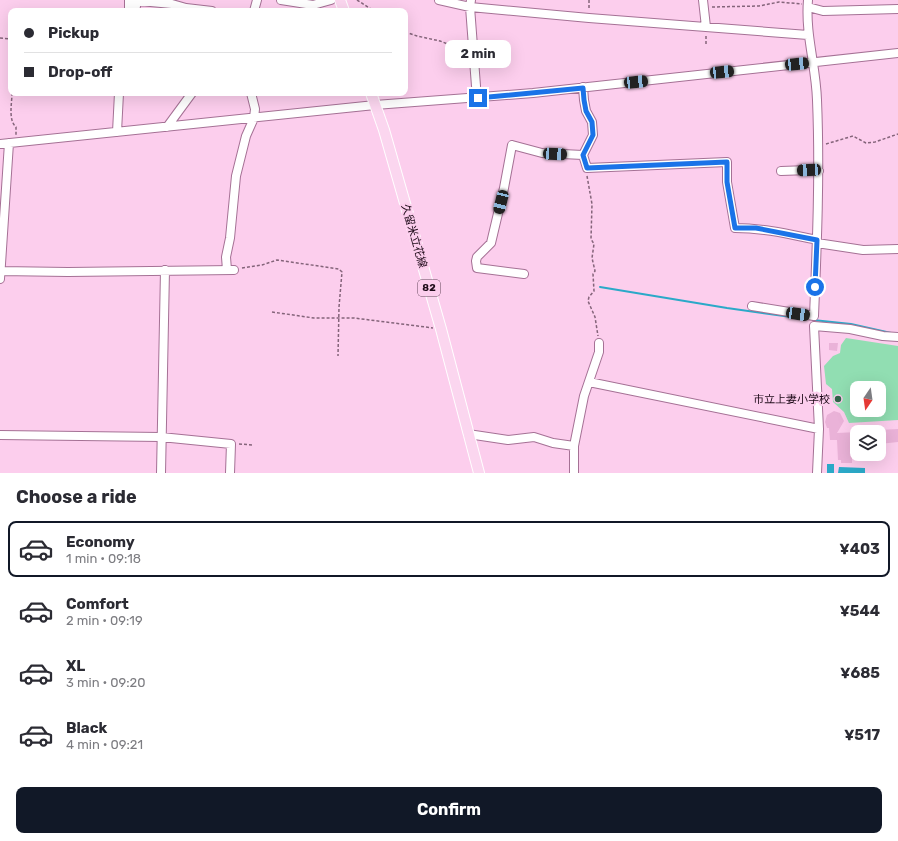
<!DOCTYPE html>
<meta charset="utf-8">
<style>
body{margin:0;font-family:Rubik,"Noto Sans JP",sans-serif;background:#f2f2f3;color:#2b2b33;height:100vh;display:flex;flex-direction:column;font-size:15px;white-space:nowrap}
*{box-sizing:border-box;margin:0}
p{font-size:13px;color:#7c7c81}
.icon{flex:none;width:22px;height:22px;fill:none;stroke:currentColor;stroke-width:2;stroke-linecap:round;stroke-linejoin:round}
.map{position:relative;height:473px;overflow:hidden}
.drawer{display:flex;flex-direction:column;background:#fff;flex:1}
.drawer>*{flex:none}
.guide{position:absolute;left:8px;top:8px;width:400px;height:88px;border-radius:8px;box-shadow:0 4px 16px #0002;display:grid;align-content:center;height:88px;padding:0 16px;background:#fff}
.needle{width:26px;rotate:193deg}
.fabs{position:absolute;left:850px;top:381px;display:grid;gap:8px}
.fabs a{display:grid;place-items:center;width:36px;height:36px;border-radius:8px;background:#fff;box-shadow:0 4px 16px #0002;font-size:20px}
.end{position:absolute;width:18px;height:18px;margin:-9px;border:5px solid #1a73e8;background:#fff;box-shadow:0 0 0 2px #fff}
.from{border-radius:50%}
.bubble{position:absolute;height:28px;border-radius:8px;background:#fff;box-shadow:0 4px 16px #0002;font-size:13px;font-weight:700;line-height:28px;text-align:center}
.car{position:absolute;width:12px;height:24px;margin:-12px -6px;border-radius:5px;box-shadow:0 0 3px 1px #0007;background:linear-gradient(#222 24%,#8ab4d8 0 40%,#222 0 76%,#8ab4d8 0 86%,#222 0)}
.guide b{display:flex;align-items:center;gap:14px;height:38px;font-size:15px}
.guide b+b{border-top:1px solid #e1e1e2}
.guide i{width:10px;height:10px;background:#2b2b33}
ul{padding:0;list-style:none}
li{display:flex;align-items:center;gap:12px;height:56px;margin:0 8px 6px;padding:0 8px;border:2px solid transparent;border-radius:8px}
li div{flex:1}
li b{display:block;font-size:15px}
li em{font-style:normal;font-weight:700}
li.selected{border-color:#111827}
li>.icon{width:36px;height:36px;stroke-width:1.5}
h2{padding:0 16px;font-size:18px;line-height:48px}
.primary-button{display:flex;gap:8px;margin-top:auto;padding:8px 16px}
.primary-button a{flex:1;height:46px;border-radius:8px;background:#111827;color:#fff;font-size:16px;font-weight:700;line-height:46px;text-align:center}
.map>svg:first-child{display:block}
.green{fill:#91deb2;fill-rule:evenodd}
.water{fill:#2ba9c8}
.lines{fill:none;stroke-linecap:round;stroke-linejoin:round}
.stream{stroke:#2ba9c8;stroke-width:2}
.building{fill:#eab2d8}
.minor-casing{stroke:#a57195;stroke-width:10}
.major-casing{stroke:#fff;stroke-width:12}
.path{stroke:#84647a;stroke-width:1.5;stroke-dasharray:3 2;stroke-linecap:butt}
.minor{stroke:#fff;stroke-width:8}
.major{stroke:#fbd6ef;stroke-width:10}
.route{stroke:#1a73e8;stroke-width:5}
.poi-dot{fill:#316449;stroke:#fcceed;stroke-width:1.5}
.labels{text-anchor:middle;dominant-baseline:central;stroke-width:4;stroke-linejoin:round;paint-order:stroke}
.shield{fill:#fcceed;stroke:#604558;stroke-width:1}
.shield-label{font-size:10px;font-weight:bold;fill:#1d0a18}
.street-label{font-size:11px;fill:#1d0a18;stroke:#fcceed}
.poi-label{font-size:11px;fill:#1d0a18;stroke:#fcceed;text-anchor:end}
</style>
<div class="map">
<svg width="898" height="473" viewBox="0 0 898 473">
<rect width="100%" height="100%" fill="#fcceed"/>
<path class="green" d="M846,338l52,8v74l-49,3 -5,-11 -11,-10 -1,-13 -6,-5 -2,-18 9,-10 7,-3 1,-8zM857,388h22v22h-22z"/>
<path class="water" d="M827,464h7v9h-7z
M839,467l26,1v5h-27z"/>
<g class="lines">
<path class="stream" d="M600,287l127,21 79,11
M813,320l38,4 40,9"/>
</g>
<path class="building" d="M829,343h9l-1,8 -8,-1z
M834,411l6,2 4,8 -7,12 20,-1v16h-5v15h-11v-3h-3l-1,-20h-7l-1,-12h-2l-2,-6 2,-7z
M898,429v13l-19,2v-14z"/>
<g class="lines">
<g class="minor-casing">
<path id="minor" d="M129,0l43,4 14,4 26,3
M129,0v11
M281,0l32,5 18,-5
M439,0l31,7 119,11 219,17
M471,0l-1,7 6,79
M703,0l3,27
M808,7l15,4 75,-2
M135,11l2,-10
M254,11l3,-11
M167,127l25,-34
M117,132l2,-39
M0,144l375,-39 158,-12 365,-40
M583,155l4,13 140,-6v20l8,46c29,0 53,6 82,12
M781,171l28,-1 10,1
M817,243l46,7 35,-1
M227,270l-1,-13 4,-19 6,-62 10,-40 8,-18 1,-9 -4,-16
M0,271l68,1 166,-2
M524,274l-47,-6 -1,-7 1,-4 14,-14 13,-55 8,-43 30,8 41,2 10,-20 -1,-13 -6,-11 -2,-11 -1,-13
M0,279l9,-136
M752,306l62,10c3,-72 6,-144 3,-216 -1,-34 -12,-66 -9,-100
M589,382l230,47
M468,434l40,6 26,-3 19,6 21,3
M0,435l161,2 70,7 -1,29
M161,473l4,-203
M574,473v-27l10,-50 15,-44v-9
M817,473l2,-44 -5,-103 36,3 33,7 15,1"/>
</g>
<g class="major-casing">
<path id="major" d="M340,0l4,11
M371,93l13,37 57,199 38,144"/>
</g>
<path class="path" d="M357,0l17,11
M589,0v10
M712,7l47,-1 20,-4 23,2
M405,32l12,4 23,5 26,10
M0,38l11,1
M706,44v-10
M12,93c0,10 -4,27 4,34v8
M826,144l27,-8 13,7 9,-1 23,-8
M587,176l5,28 -1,35 3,5 -2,14 3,13 -2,3 1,17 -5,6 -1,4 7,16 3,19
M242,268l20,-3 15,-5 62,9 3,3 -3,35 -1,49
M272,312l42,6h40l79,10
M239,444l14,1"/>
<use href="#minor" class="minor"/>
<use href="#major" class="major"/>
</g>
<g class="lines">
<path class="route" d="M478,98l105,-10 1,12 2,11 6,11 1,13 -10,20 4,13 140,-6v20l8,46h21l61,12 -2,47"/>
</g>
<circle class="poi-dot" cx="838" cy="399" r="4"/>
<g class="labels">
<rect class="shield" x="418" y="280" width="22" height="16" rx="3"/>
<g class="shield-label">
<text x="429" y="288">82</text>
</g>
<g class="street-label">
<text transform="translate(414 236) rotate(74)">久留米立花線</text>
</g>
<g class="poi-label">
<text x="830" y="399">市立上妻小学校</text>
</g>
</g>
</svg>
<div class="fabs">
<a><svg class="needle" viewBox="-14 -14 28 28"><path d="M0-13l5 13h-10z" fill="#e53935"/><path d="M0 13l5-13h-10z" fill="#7c7c81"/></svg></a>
<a><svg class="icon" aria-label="layers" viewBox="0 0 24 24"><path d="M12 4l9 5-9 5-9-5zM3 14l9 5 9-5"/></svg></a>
</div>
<i class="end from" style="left:815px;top:287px"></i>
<i class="end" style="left:478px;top:98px"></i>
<div class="bubble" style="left:445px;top:40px;width:66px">2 min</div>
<i class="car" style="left:797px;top:64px;rotate:84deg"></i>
<i class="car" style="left:722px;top:72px;rotate:84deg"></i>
<i class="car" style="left:636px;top:82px;rotate:84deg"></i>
<i class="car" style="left:555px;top:154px;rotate:93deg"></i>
<i class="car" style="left:809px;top:170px;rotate:267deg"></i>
<i class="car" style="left:501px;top:202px;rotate:194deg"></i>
<i class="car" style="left:798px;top:314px;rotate:98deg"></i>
<div class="guide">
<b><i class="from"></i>Pickup</b>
<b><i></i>Drop-off</b>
</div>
</div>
<section class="drawer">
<h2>Choose a ride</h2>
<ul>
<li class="selected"><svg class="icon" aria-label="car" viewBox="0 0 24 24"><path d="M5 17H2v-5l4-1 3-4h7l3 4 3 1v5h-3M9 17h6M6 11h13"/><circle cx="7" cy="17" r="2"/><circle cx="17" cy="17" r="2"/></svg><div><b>Economy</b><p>1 min · 09:18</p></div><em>¥403</em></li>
<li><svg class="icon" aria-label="car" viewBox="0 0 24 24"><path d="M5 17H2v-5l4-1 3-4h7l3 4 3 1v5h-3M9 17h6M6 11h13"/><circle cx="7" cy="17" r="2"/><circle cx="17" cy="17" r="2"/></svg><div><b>Comfort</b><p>2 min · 09:19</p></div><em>¥544</em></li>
<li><svg class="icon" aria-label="car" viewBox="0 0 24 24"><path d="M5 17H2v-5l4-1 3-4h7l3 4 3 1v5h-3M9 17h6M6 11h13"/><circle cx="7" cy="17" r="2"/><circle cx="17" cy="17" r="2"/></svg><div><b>XL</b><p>3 min · 09:20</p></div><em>¥685</em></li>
<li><svg class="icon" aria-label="car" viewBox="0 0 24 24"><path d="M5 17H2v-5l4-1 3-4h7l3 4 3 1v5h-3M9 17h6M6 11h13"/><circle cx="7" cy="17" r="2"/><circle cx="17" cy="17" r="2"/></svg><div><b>Black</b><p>4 min · 09:21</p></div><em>¥517</em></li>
</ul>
<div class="primary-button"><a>Confirm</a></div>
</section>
